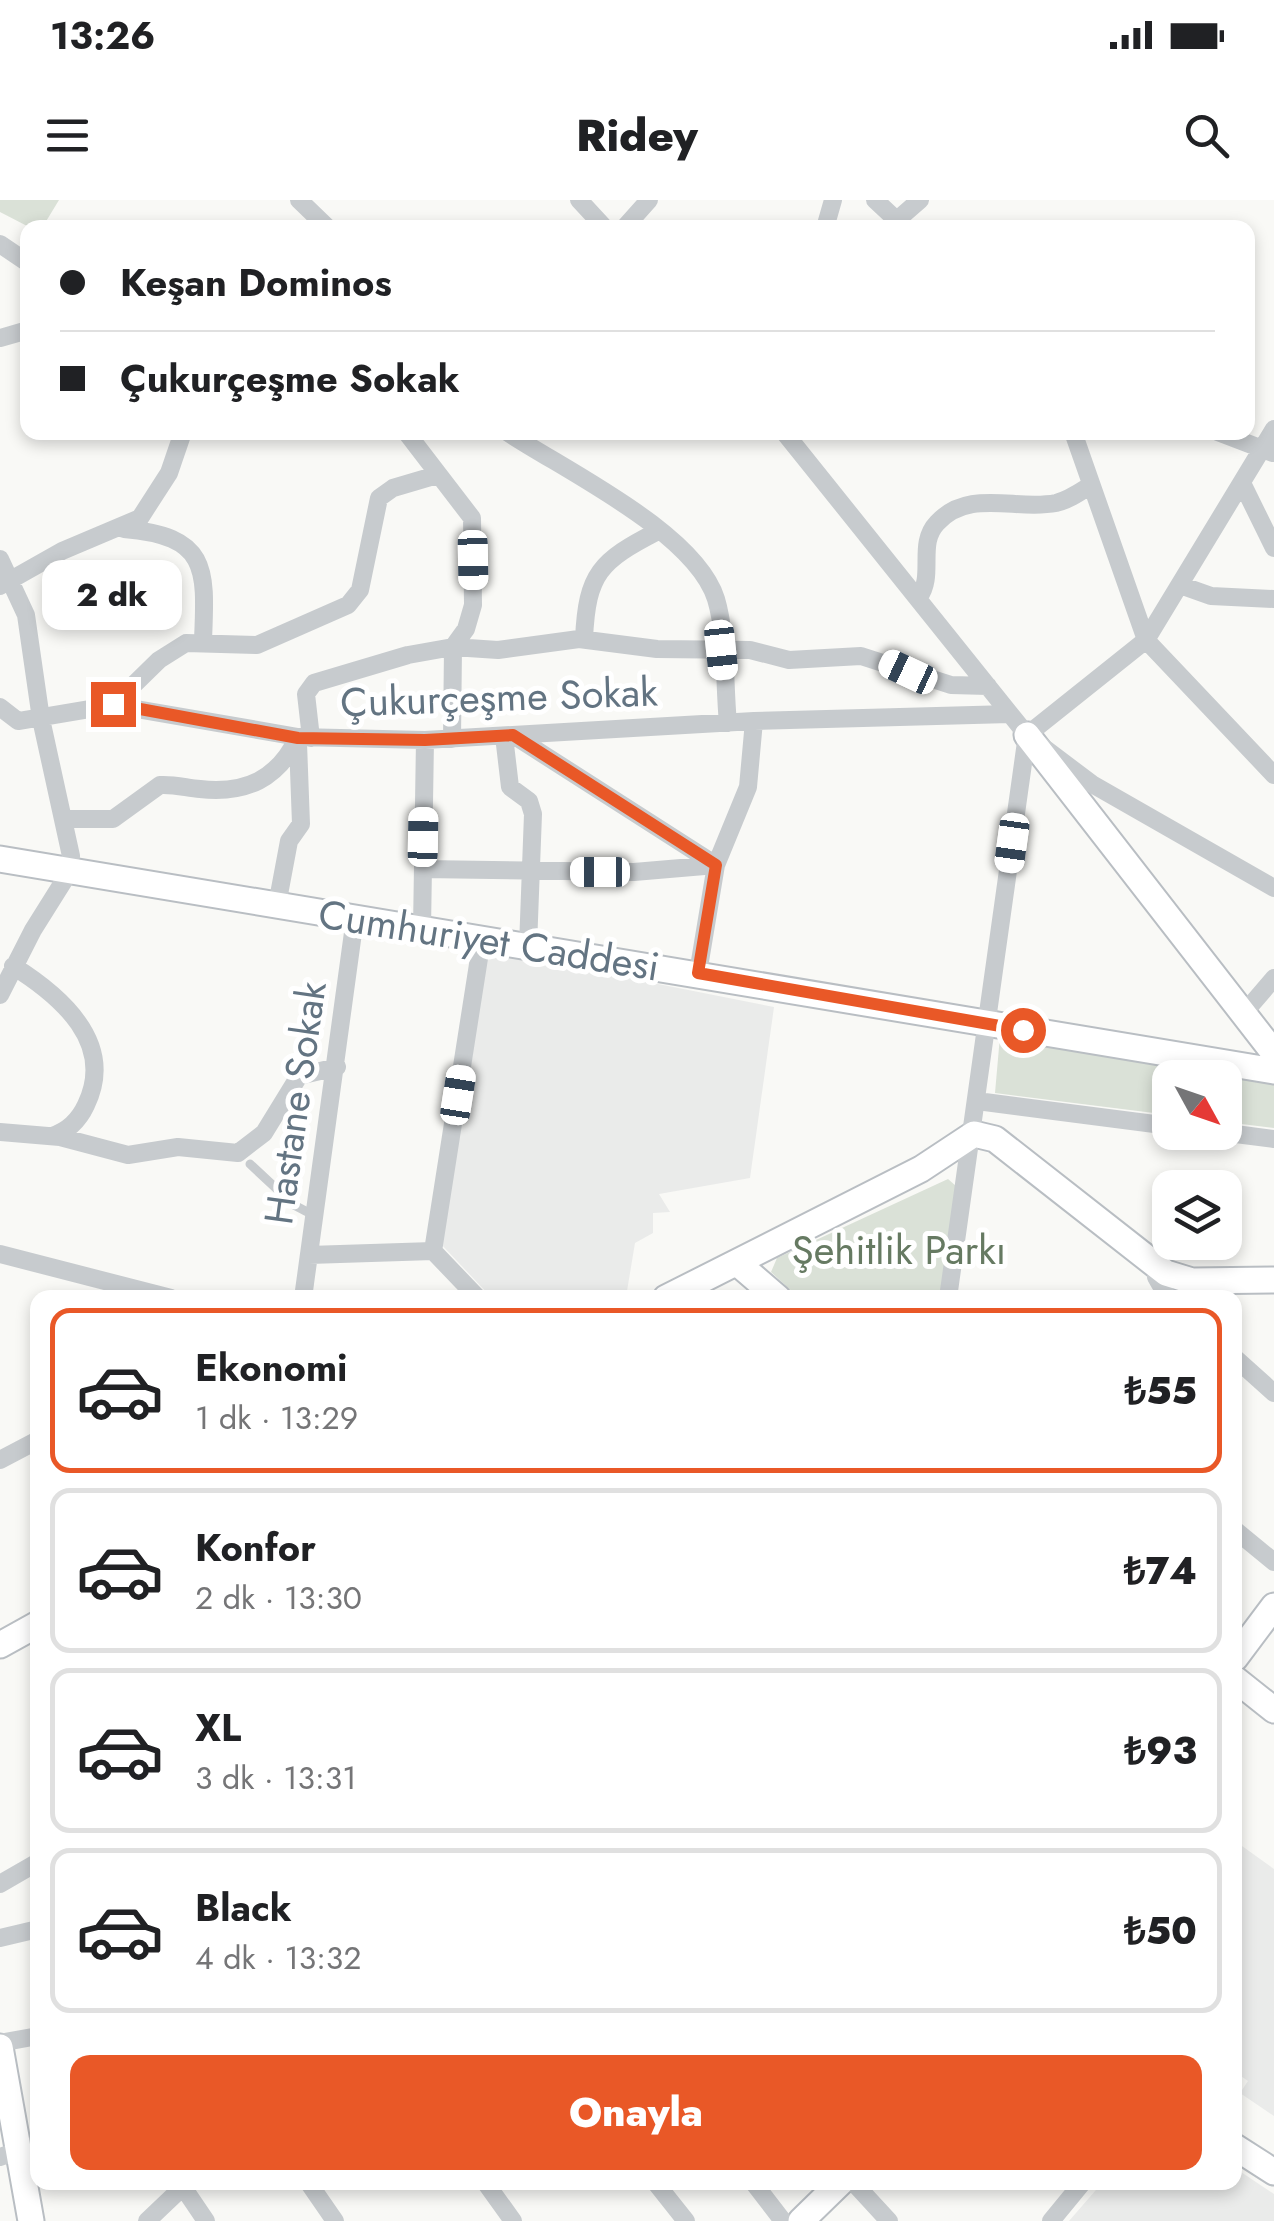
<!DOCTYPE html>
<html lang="tr">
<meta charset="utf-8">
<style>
body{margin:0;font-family:Jost,sans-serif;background:#f6f6f6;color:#202124;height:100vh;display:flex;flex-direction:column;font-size:38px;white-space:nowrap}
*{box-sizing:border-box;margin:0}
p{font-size:32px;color:#757577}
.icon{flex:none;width:55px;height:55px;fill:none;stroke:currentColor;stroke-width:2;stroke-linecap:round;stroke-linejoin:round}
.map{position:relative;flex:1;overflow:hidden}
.side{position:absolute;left:30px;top:1090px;width:1212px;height:900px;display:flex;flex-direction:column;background:#fff;border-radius:20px;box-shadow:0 5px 15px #0003}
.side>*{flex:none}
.top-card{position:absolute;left:20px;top:20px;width:1235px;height:220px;border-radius:20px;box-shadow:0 5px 15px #0003;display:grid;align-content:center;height:220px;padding:0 40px;background:#fff}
.needle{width:65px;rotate:130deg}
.fabs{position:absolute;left:1152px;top:860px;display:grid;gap:20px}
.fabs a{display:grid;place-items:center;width:90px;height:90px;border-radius:20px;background:#fff;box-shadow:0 5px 15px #0003;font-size:50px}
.end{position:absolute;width:45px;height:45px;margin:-22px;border:12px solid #e95827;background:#fff;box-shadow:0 0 0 5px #fff}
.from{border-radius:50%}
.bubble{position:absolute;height:70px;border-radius:20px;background:#fff;box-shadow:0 5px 15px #0003;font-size:32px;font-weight:800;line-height:70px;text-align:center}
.car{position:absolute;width:30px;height:60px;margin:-30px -15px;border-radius:12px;box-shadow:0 0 8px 2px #0007;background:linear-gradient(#fff 24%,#345 0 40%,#fff 0 76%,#345 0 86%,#fff 0)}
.top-card b{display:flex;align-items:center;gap:35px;height:95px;font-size:38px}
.top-card b+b{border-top:2px solid #e0e0e0}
.top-card i{width:25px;height:25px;background:#202124}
ul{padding:18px 0 0;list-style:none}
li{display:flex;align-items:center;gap:30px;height:165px;margin:0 20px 15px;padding:0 20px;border:5px solid #e0e0e0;border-radius:20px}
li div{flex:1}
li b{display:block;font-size:38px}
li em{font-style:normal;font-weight:800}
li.active{border-color:#e95827}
li>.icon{width:90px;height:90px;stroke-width:1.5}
.button{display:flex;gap:20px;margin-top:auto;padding:20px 40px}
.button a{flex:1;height:115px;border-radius:20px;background:#e95827;color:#fff;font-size:40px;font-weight:800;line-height:115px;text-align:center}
.status{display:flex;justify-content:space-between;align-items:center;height:70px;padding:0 50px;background:#fff;direction:ltr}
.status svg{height:28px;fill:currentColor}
header{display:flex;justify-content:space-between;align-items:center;height:130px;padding:0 40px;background:#fff;font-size:45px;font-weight:800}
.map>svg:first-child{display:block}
.built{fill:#eaebea}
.green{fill:#dae1d7}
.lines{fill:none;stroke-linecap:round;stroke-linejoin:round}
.secondary-casing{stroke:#b9bec3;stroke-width:29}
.service{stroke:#c7cbce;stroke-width:9}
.minor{stroke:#c7cbce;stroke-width:18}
.secondary{stroke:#fff;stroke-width:25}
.route{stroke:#e95827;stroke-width:12}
.labels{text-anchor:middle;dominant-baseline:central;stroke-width:10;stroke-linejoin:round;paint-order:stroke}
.street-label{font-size:40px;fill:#637482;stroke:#fff}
.park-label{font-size:40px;fill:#667a62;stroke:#fff}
</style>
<div class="status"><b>13:26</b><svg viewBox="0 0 49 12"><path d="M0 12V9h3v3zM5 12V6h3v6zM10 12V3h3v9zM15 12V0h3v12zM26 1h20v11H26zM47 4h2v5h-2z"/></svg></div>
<header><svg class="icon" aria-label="menu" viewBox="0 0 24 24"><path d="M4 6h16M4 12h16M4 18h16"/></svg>Ridey<svg class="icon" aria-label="search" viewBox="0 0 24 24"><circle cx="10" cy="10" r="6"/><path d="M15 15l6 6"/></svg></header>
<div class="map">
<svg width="1274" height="2021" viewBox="0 0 1274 2021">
<rect width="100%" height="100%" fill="#f9f9f6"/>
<path class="built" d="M486,750l288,57 -24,171 -91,16 11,18 -17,1v20l-18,10 -9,54h-135l-50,-53z
M1235,1641l39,28v247l-34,-23 8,-12 -13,-9z
M1235,1968l39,26v27h-205l33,-38 133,-1z"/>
<path class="green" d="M0,0h59l-17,28 -13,-1 -29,-15z
M1000,836l274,45v47l-49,-6v-44h-55v37l-175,-22z
M948,979l8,7 -15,111h-143l-27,-25 6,-14z"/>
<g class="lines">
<g class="secondary-casing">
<path id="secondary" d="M1027,535l247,318
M0,659l1274,212
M742,1067l36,31
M666,1098l255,-129 53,-35 21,5 171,134 26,8 82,-1
M0,1445l38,-21
M1235,1458l39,-52
M1235,1479l39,31
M0,1847l31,174
M1235,1947l39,25
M801,2021l40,-39"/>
</g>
<path class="service" d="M250,964l44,41 21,11"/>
<path class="minor" d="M299,0l29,28
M579,0l26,28
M875,0l30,28
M897,20l23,-20
M624,28l25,-28
M825,28l8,-28
M0,44l28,19
M0,138l28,-8
M406,232l66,86 1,87 -7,24 -13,18 -1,92
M507,232c57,38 188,100 209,167 11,37 8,85 12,124
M784,232l243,303 65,49 182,104
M1073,232l73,208 128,135
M1218,232l55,21
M1243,285l31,63
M124,329c85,7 82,40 79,111
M0,359l26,56 15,104 30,137 -6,23 -32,51 -33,65
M1180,385l31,11 63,3
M0,386l62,-35 78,-33 29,-45 14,-41
M919,397c16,-22 -2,-53 18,-74 32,-35 79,-12 119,-20 13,-3 24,-11 35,-18
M584,439c3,-66 16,-78 74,-108
M113,505l46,-45 27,-17 71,2 91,-40 12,-15 19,-92 14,-10 44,-13
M0,507l18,14 95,-16 185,32 127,3 329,-19 256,-7
M513,535l203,130
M1027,535l119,-95 128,-211
M504,536l6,51 19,14 4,13 -5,132
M311,538l-5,-44 8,-11 94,-28 45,-8 45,3 81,-11 78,10 93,1 39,10 72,-4 90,29 37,1
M64,619h49l47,-34c14,-1 27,3 40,4 46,5 78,-10 98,-52
M423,669l211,3 82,-7
M277,705l12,-64 12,-17 -3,-81
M422,729l3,-189
M13,766c48,30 103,77 73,139 -7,15 -18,26 -34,31
M698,773l18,-108 32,-78 6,-66
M1244,813l30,-35
M977,901l193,25
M0,932l60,5 68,18 50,-8 60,6 26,-20 35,-57 38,-9
M1220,932l54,7
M0,1054l171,44
M309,1055l124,-4
M1156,1077l12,21
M303,1098l52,-380
M478,1098l-45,-47 49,-312
M948,1098l79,-563
M1235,1158l39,35
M0,1260l38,-20
M1235,1330l39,32
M0,1684l38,-22
M0,1738l38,-9
M0,1843l38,-7
M0,1957l38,-13
M308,1982l27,39
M485,1982l28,39
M655,1982l31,39
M753,1982l30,39
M853,1982l36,39
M183,1987l23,34
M147,2021l41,-39
M1051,2021l32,-39"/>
<use href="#secondary" class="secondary"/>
</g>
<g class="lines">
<path class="route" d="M113,504l185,34 127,2 88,-5 203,130 -18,108 325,57"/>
</g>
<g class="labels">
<g class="street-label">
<text transform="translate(499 497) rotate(-2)">Çukurçeşme Sokak</text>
<text transform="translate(489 740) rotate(9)">Cumhuriyet Caddesi</text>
<text transform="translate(295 903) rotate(-82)">Hastane Sokak</text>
</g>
<g class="park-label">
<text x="899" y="1050">Şehitlik Parkı</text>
</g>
</g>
</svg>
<div class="fabs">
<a><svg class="needle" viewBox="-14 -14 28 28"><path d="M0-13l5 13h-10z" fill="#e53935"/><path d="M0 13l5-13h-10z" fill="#757577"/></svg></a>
<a><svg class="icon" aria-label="layers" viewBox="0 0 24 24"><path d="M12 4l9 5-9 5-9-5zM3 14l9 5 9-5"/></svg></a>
</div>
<i class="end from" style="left:1023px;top:830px"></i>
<i class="end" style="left:113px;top:504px"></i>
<div class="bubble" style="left:42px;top:360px;width:140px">2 dk</div>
<i class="car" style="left:473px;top:360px;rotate:179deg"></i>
<i class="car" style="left:721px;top:450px;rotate:174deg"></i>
<i class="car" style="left:908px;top:472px;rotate:295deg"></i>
<i class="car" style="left:423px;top:637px;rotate:1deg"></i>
<i class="car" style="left:1012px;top:643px;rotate:188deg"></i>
<i class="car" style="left:600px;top:672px;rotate:270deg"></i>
<i class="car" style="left:458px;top:895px;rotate:9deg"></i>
<div class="top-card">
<b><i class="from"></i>Keşan Dominos</b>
<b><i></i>Çukurçeşme Sokak</b>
</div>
<section class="side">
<ul>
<li class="active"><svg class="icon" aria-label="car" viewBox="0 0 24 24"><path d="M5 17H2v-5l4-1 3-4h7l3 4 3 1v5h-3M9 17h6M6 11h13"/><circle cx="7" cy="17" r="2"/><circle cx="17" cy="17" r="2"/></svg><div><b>Ekonomi</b><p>1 dk · 13:29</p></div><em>₺55</em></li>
<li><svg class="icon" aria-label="car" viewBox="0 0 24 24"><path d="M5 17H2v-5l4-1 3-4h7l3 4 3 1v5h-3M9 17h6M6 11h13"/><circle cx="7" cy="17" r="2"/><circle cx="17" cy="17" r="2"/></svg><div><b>Konfor</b><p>2 dk · 13:30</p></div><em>₺74</em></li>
<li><svg class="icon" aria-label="car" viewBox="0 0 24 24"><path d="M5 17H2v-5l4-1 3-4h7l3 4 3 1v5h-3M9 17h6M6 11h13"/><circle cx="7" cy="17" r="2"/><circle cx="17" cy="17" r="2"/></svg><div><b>XL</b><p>3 dk · 13:31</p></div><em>₺93</em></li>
<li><svg class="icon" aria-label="car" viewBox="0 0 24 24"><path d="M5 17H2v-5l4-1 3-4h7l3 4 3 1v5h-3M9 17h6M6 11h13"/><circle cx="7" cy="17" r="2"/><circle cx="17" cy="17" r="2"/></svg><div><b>Black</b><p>4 dk · 13:32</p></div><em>₺50</em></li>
</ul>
<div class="button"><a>Onayla</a></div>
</section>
</div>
